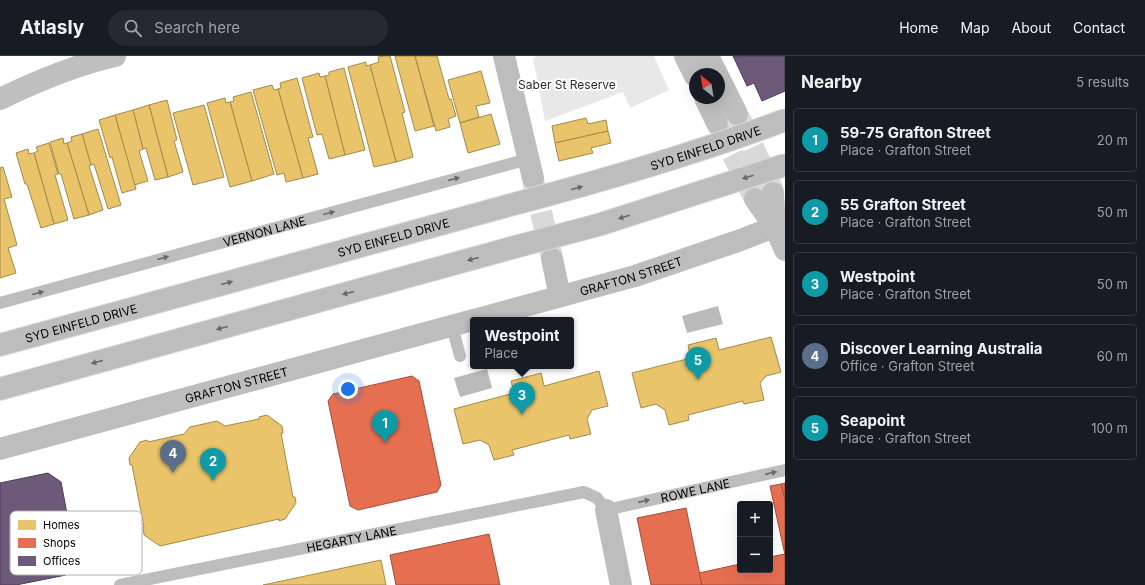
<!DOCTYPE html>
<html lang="en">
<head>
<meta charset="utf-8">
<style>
	:root { --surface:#171b24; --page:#242831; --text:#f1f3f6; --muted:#9ea1a6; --line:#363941; --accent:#7c3aed }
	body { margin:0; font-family:Inter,sans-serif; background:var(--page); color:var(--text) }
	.controls { position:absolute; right:12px; bottom:12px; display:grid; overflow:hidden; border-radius:4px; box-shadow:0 4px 16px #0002 }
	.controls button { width:36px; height:36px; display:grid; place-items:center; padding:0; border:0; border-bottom:1px solid var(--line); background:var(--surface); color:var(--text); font:20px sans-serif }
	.compass { position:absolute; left:689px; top:12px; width:36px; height:36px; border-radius:50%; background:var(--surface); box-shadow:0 4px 16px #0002; rotate:329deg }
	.you { position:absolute; left:348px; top:333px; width:14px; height:14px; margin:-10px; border:3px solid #fff; border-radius:50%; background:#1a73e8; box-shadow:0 0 0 6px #1a73e833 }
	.badge { display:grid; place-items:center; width:26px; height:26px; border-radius:50%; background:var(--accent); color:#fff; font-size:13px; font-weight:700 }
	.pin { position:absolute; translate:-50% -33px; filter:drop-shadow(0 1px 2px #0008) }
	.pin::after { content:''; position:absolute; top:21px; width:14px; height:12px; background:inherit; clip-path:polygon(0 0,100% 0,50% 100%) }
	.popup { position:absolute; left:470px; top:261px; width:104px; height:52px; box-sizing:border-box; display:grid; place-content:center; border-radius:4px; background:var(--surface); filter:drop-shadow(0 1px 3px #0005); font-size:13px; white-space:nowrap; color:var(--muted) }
	.popup b { font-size:15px; color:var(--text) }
	.popup::after { content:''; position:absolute; left:50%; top:100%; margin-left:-8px; border:8px solid transparent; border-top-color:var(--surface) }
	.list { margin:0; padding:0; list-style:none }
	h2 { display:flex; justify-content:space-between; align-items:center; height:52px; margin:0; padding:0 16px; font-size:17px }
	h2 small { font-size:13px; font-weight:400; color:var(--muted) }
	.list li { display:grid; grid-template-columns:26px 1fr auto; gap:12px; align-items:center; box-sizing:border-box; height:64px; margin:0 8px 8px; padding:0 8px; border:1px solid var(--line); border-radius:4px }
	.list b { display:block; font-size:15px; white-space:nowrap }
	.list p { margin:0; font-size:13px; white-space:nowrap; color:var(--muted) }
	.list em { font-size:13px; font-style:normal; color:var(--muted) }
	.icon { flex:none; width:22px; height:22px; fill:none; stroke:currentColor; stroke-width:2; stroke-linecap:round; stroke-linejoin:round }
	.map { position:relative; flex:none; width:785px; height:529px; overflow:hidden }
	header { display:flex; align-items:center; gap:24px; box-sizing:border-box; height:56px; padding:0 20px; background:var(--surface); border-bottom:1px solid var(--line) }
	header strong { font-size:19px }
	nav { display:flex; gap:22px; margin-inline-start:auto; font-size:14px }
	.search { width:280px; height:36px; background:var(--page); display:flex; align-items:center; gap:10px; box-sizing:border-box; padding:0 14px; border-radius:22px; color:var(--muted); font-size:15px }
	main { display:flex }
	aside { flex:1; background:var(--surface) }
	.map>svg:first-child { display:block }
	.green { fill:#e8e8e8 }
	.water { fill:#bababa }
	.homes { fill:#e9c46a; stroke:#a3894a }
	.shops { fill:#e76f51; stroke:#a24e39 }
	.offices { fill:#6d597a; stroke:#4c3e55 }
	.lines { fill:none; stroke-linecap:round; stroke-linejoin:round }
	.street-tunnel { stroke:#d9d9d9; stroke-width:22; stroke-dasharray:22 11; stroke-linecap:butt }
	.secondary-tunnel { stroke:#d9d9d9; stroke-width:22; stroke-dasharray:22 11; stroke-linecap:butt }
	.primary-casing { stroke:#dbdbdb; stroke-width:24 }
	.lane { stroke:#bdbdbd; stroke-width:12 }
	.street { stroke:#bdbdbd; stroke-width:22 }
	.secondary { stroke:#bfbfbf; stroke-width:22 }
	.primary { stroke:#bdbdbd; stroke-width:22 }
	.primary-bridge-casing { stroke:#dbdbdb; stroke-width:24; stroke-linecap:butt }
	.primary-bridge { stroke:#bdbdbd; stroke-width:22 }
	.oneway { fill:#686868 }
	.labels { text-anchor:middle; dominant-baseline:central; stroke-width:4; stroke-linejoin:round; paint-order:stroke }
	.park-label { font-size:12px; fill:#2c2c2c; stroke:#fff }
	.street-label { font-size:12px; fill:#000; stroke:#fff }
	.key { fill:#fff; stroke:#b2b2b2; stroke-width:1 }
	.key-label { font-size:11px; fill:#000 }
</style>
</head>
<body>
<header>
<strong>Atlasly</strong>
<div class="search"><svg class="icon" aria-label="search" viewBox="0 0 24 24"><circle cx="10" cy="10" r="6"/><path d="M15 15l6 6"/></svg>Search here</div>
<nav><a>Home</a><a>Map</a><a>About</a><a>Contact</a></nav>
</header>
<main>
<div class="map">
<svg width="785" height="529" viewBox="0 0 785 529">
	<rect width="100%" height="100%" fill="#fff"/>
	<polygon class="green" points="538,0 654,0 669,34 630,52 623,36 545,65 533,2"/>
	<g class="water">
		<polygon points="718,250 723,268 687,277 682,260"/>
		<polygon points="487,313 492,332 460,341 454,322"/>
	</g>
	<g class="homes">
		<polygon points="383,0 390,0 405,56 402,57 413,101 396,106 370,9 379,6 378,1"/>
		<polygon points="395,0 415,0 434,70 415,75"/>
		<polygon points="415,0 437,0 449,43 451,43 456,60 448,63 450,71 436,75"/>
		<polygon points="366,6 366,10 370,9 396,106 374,111 348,11"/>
		<polygon points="344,12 365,94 345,99 325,20 329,19 329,16"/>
		<polygon points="481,15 490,47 476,50 479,61 460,67 448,24"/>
		<polygon points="319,17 320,21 325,20 345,99 329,103 322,78 317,79 302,22"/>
		<polygon points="297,22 313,81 308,82 318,118 303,122 278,33 281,32 280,27"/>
		<polygon points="272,29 274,34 278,33 303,122 286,126 284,117 277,119 253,34"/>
		<polygon points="251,36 274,118 252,125 230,46 234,45 233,41"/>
		<polygon points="225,42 226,47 230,46 252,125 230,131 207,47"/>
		<polygon points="167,44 177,84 174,85 183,116 168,121 149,49"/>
		<polygon points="149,49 168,121 155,124 146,92 143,93 133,54"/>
		<polygon points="204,49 224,121 193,129 173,57"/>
		<polygon points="133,54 143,93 139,95 148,125 134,129 115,59"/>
		<polygon points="491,58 500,88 468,97 460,67"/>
		<polygon points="115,59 136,133 122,137 112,101 110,102 99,64"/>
		<polygon points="586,62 588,68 606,64 608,75 555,87 552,70"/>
		<polygon points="98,73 121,149 108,153 94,108 91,109 82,78"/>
		<polygon points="608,75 611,87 591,92 593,97 559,105 555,87"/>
		<polygon points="82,78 91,109 89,110 103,154 89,159 67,87 72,85 71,81"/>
		<polygon points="63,82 64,88 67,87 89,159 74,163 61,118 59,118 50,86"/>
		<polygon points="49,87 58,118 55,119 68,164 54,168 34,97 38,95 36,91"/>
		<polygon points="28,93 29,98 34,97 54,168 41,172 27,128 25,128 16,97"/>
		<polygon points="3,111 12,141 4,143 17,189 8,192 16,217 0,222 0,112"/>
		<polygon points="771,281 781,316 766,320 760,327 764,344 744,348 743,345 688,359 689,364 669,369 665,354 656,348 641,352 632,317 691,302 688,289 716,282 719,294"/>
		<polygon points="599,315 608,350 592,354 587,363 591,378 570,383 569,379 512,394 514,399 494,404 489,389 480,384 463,388 454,353 514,337 511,325 541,317 544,330"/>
		<polygon points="267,359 282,370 283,377 281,377 293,441 295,441 296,447 285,463 279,465 279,463 160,490 144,479 143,471 144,471 132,409 130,409 129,402 140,386 147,384 148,386 184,378 190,371 217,365 225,370 259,363 259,361"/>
		<polygon points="381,504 386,529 263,529"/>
	</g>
	<g class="shops">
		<polygon points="412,320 419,325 441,429 437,436 358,454 350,450 328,345 333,338"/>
		<polygon points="785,427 785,444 781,428"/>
		<polygon points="781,428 785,444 785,499 770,430"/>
		<polygon points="686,452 702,529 651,529 637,462"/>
		<polygon points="489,478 500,529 396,529 390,499"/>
		<polygon points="785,498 785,529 702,529 699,517 740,508 740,514 770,514 770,501"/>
	</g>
	<g class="offices">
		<polygon points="733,0 785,0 785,35 762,45 754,27 747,30"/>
		<polygon points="48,417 61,426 76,505 66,519 16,529 0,529 0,427"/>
	</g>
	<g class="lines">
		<polyline class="street-tunnel" points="533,124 552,201"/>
		<g class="secondary-tunnel">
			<polyline points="739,61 772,132 773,137"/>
			<polyline points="718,69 755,143"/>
		</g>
		<g class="primary-casing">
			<g id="primary">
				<path id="s5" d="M0,289l503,-138"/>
				<polyline points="0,333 511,192"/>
			</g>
		</g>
		<g class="lane">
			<path id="s1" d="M0,247l528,-144"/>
			<polyline points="452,270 460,300"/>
			<path id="s2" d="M120,529l464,-93 13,6 9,12 179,-40"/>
		</g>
		<g class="street">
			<polyline points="504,0 533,122"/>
			<polyline points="552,203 560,240"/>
			<path id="s3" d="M474,264l161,-44 103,-35 47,-18"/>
			<path id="s4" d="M0,393l473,-129"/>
			<polyline points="606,454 621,529"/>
		</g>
		<g class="secondary">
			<polyline points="685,0 695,20"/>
			<polyline points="708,0 717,18"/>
			<polyline points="719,22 737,58"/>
			<polyline points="705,42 717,67"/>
			<path d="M0,43c37,-18 75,-34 115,-43"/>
			<polyline points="773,137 775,171"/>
			<polyline points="755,143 775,171 785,194"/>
		</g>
		<use href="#primary" class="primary"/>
		<g class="primary-bridge-casing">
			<g id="primary-bridge">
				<path id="s6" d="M503,151c95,-25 190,-52 282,-87"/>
				<polyline points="511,192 598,169 785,109"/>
			</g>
		</g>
		<use href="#primary-bridge" class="primary-bridge"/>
	</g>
	<defs><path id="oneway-solid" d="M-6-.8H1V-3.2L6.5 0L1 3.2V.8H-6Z"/></defs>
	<g class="oneway">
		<use href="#oneway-solid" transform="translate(748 121) rotate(162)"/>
		<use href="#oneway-solid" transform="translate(454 123) rotate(-15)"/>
		<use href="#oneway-solid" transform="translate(577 132) rotate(-15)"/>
		<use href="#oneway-solid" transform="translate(329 157) rotate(-15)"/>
		<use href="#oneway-solid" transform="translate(624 161) rotate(163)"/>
		<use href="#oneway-solid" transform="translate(163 202) rotate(-15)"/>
		<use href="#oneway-solid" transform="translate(473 203) rotate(165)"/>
		<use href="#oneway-solid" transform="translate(227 227) rotate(-15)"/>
		<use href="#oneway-solid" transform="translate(38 237) rotate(-15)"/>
		<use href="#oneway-solid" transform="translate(348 237) rotate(165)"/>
		<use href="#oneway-solid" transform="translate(222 272) rotate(165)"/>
		<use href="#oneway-solid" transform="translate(97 306) rotate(165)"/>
		<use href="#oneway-solid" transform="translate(771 417) rotate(-13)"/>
		<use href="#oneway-solid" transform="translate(644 445) rotate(-13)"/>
	</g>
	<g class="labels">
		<g class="park-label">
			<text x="567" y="28">Saber St Reserve</text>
		</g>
		<g class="street-label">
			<text stroke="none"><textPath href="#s6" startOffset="211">SYD EINFELD DRIVE</textPath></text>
			<text stroke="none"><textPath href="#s1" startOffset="274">VERNON LANE</textPath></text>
			<text stroke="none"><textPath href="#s5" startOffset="408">SYD EINFELD DRIVE</textPath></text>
			<text stroke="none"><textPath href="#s3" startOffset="163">GRAFTON STREET</textPath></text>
			<text stroke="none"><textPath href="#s5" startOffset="84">SYD EINFELD DRIVE</textPath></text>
			<text stroke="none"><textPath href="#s4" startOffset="245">GRAFTON STREET</textPath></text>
			<text stroke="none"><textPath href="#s2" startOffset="594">ROWE LANE</textPath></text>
			<text stroke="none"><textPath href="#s2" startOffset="236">HEGARTY LANE</textPath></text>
		</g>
	</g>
	<rect x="10" y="455" width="132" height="64" rx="6" class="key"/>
	<rect x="18" y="464" width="18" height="10" fill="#e9c46a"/>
	<rect x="18" y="482" width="18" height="10" fill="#e76f51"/>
	<rect x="18" y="500" width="18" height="10" fill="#6d597a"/>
	<g class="key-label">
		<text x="43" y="473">Homes</text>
		<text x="43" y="491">Shops</text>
		<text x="43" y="509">Offices</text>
	</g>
</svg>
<div class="controls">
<button>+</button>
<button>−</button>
</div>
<svg class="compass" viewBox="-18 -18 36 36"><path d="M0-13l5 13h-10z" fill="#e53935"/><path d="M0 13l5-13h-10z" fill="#9ea1a6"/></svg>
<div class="you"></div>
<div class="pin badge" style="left:385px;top:387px;background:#0f9aa8">1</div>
<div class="pin badge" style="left:213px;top:425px;background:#0f9aa8">2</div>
<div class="pin badge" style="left:522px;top:359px;background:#0f9aa8">3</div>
<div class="popup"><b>Westpoint</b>Place</div>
<div class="pin badge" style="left:173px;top:417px;background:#5c6f8a">4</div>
<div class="pin badge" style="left:698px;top:324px;background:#0f9aa8">5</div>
</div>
<aside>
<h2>Nearby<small>5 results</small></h2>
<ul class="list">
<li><span class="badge" style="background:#0f9aa8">1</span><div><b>59-75 Grafton Street</b><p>Place · Grafton Street</p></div><em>20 m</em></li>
<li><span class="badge" style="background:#0f9aa8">2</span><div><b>55 Grafton Street</b><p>Place · Grafton Street</p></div><em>50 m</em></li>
<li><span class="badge" style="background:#0f9aa8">3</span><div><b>Westpoint</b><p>Place · Grafton Street</p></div><em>50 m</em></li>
<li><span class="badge" style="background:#5c6f8a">4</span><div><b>Discover Learning Australia</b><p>Office · Grafton Street</p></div><em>60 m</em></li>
<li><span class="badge" style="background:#0f9aa8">5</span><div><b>Seapoint</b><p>Place · Grafton Street</p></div><em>100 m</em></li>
</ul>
</aside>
</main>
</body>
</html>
